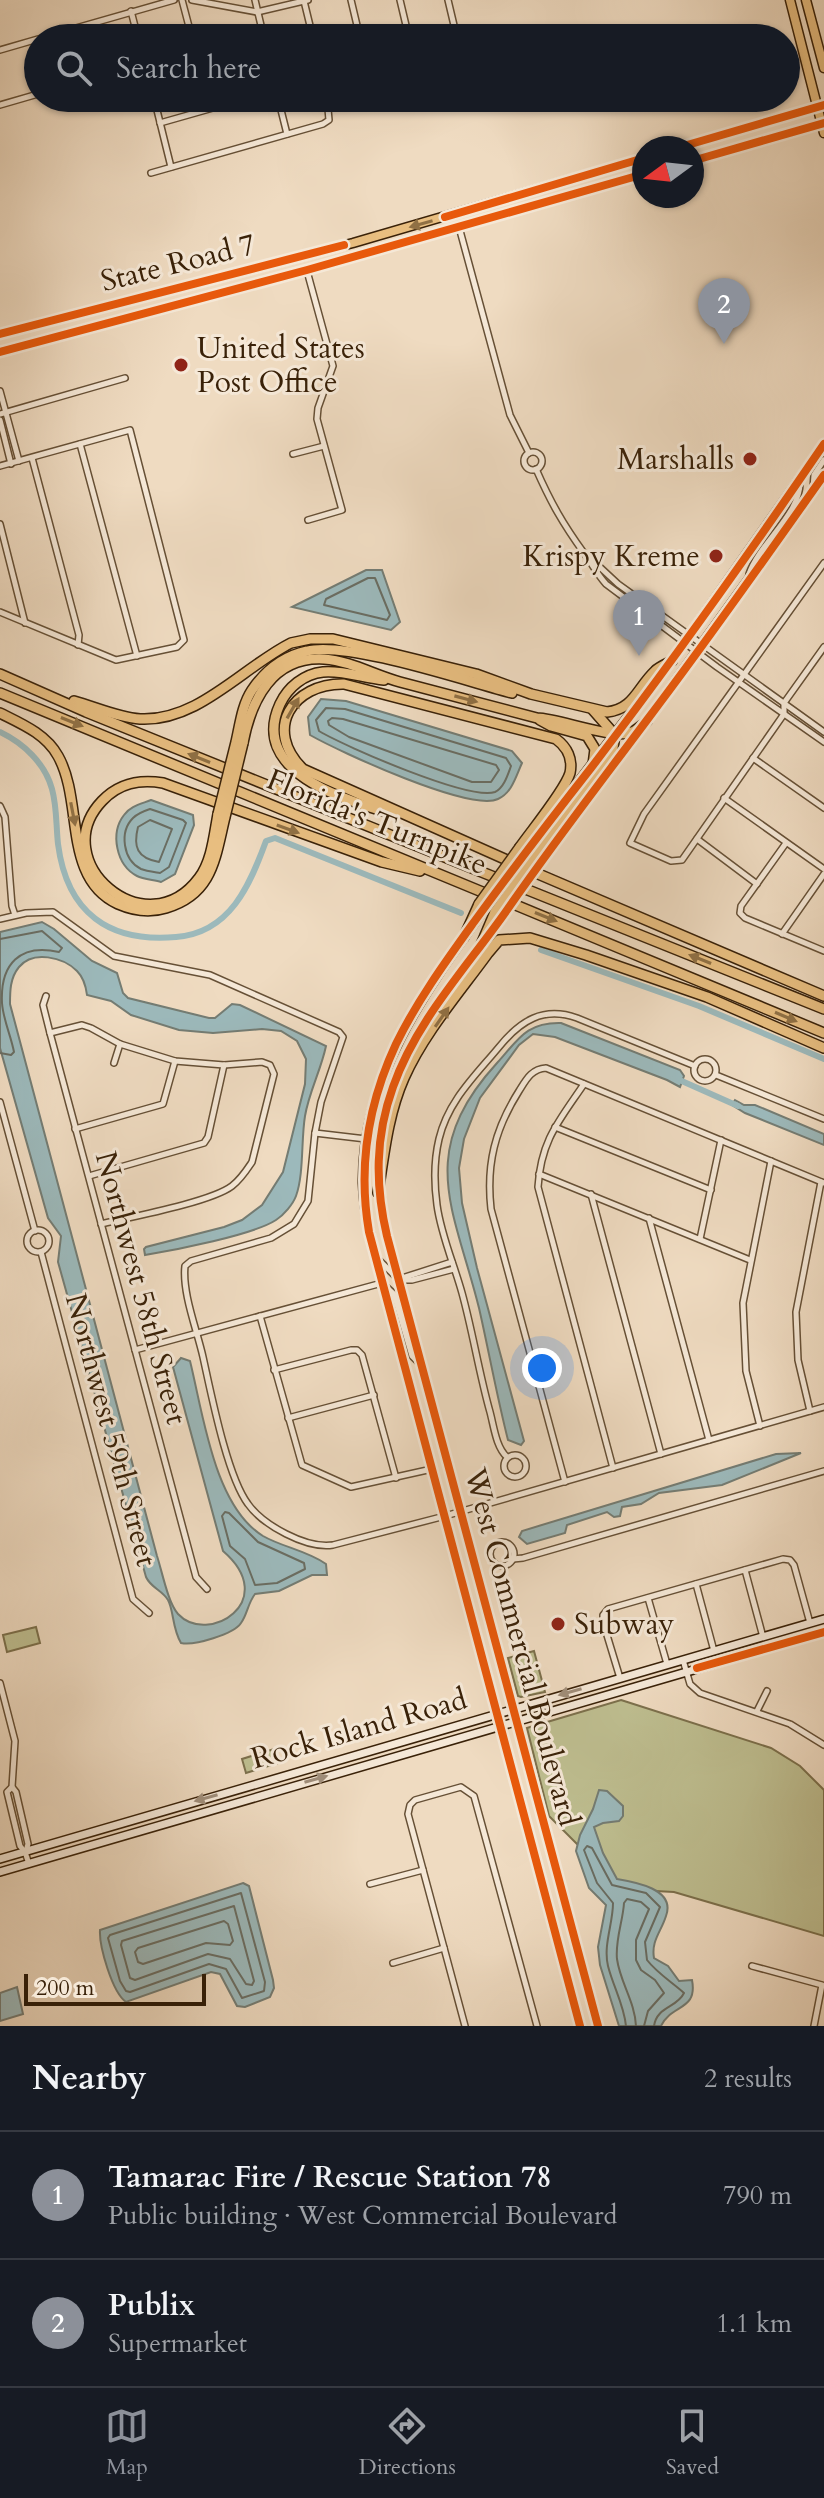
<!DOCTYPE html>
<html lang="en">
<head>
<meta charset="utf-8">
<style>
	:root { --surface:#171b24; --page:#20242c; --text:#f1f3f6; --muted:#9ea1a6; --line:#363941; --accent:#8c9099 }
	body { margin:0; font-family:Cardo,serif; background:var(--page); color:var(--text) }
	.compass { position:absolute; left:632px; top:136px; width:72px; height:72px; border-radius:50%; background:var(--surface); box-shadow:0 2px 6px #0004; rotate:255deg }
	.scale { position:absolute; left:24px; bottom:20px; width:182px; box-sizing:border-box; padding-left:8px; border:4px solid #392108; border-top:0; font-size:22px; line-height:28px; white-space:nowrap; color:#392108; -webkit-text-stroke:6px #f5e8d7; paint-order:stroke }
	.you { position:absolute; left:542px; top:1368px; width:28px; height:28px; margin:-20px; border:6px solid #fff; border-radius:50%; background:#1a73e8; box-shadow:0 0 0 12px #1a73e833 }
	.badge { display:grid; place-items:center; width:52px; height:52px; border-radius:50%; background:var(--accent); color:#fff; font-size:26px; font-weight:700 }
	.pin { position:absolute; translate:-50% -66px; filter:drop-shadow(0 2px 4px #0008) }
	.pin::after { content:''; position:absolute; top:42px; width:28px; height:24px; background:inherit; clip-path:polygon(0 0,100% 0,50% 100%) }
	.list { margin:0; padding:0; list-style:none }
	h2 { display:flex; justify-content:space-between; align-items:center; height:104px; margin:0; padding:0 32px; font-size:34px }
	h2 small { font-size:26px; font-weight:400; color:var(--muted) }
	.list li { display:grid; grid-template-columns:52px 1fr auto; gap:24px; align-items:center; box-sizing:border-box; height:128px; padding:0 32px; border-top:2px solid var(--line) }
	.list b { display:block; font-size:30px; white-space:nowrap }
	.list p { margin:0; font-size:26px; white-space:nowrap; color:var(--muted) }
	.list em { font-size:26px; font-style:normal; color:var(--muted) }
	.icon { flex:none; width:44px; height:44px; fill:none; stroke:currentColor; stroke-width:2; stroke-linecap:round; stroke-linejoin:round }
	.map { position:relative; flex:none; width:824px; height:2026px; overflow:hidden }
	.search { position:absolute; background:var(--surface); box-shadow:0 2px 6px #0004; left:24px; right:24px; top:24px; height:88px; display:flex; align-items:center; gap:20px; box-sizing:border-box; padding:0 28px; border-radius:44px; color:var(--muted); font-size:30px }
	.sheet { height:360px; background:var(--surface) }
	nav { display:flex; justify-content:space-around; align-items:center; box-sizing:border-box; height:112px; border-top:2px solid var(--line); background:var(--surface); font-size:22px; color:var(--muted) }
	nav a { display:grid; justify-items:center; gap:4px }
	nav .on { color:var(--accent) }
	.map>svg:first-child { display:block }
	.green { fill:#bebe90; stroke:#7c704c; stroke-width:2 }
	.water { fill:#9cb9bb; stroke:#747c73; stroke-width:2 }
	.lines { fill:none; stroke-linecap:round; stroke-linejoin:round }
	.shore { stroke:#6a6d62; stroke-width:2 }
	.canal { stroke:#9cb9bb; stroke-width:6 }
	.minor-casing { stroke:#665036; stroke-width:8 }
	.secondary-casing { stroke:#392108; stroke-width:10 }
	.primary-casing { stroke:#392108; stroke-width:11 }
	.trunk-casing { stroke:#392108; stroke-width:11 }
	.motorway-casing { stroke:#392108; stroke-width:12 }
	.minor { stroke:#f5e8d7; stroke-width:5 }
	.secondary { stroke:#f5e8d7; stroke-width:7 }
	.primary { stroke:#e8be80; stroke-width:8 }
	.trunk { stroke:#e8be80; stroke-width:8 }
	.motorway { stroke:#e8be80; stroke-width:9 }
	.trunk-bridge-casing { stroke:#392108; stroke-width:11; stroke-linecap:butt }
	.motorway-bridge-casing { stroke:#392108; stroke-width:12; stroke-linecap:butt }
	.trunk-bridge { stroke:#e8be80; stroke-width:8 }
	.motorway-bridge { stroke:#e8be80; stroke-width:9 }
	.cycleway-casing { stroke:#f5e8d7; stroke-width:13 }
	.cycleway { stroke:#e8590c; stroke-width:8 }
	.oneway { fill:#907044 }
	.oneway2 { fill:#a08e7a }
	.poi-dot { fill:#8f2418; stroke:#f5e8d7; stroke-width:3 }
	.labels { text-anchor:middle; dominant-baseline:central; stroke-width:6; stroke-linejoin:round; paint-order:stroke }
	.street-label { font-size:30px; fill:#392108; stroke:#f5e8d7 }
	.poi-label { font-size:30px; fill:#392108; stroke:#f5e8d7; text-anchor:start }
</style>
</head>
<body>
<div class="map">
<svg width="824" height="2026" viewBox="0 0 824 2026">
	<rect width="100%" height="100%" fill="#efdbc1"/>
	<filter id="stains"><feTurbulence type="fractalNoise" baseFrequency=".0025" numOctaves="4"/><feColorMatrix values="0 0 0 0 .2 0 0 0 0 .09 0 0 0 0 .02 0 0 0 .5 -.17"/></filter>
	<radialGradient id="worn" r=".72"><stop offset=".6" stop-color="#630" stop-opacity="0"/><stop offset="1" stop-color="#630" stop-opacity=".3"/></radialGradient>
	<g class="green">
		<polygon points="36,1627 40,1643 7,1652 3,1635"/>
		<polygon points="534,1651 545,1692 521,1697 518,1696 508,1658"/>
		<polygon points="621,1700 771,1748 800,1766 824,1790 824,1936 674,1892 618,1889 591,1858 549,1816 527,1728"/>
		<polygon points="274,1749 278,1763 246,1773 242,1759"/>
	</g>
	<g class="water">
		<polygon points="366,570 382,570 400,622 391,630 292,607"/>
		<path d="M321,699l25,2 166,50 10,12c-6,13 -10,30 -24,36 -28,13 -158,-47 -188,-64l-2,-18z"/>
		<path d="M151,800l42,15 1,10 -19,49 -14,8c-7,-2 -18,-3 -24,-6 -21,-11 -27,-43 -13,-61 6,-9 17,-11 27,-15z"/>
		<path d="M42,922l12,7 38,32 25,12 6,20 5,5 81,20h6l17,-14 8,1 86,41c-5,24 -17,46 -21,70 -4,24 -1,58 -9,80 -3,8 -12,19 -20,24 -23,15 -101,30 -131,35l-1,-6 2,-2 78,-20 18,-7 20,-15 21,-33 22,-88 1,-25 -9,-18 -16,-10 -19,-2 -49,4 -34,-3 -48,-15 -20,-14 -24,-6c-1,-8 -4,-18 -10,-24 -14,-14 -44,-21 -58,-4 -9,11 -9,24 -9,37l147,552c5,15 11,47 21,58 30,32 103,-13 45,-63l-50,-184 8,-9 9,3c13,52 24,145 73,175 19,11 45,15 63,28l1,11h-15l-33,16 -24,3c-7,9 -8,21 -14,29 -7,11 -47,23 -60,20 -9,-15 -7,-32 -13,-43 -6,-10 -17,-12 -22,-23l-88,-315 3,-26 -13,-18 -48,-170v-116z"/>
		<path d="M561,1023l119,47 4,6 -4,11 -13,-7 -112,-43 -22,-3 -14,11 -39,53 -16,41 -5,29 3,35 15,65 47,173 -3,4 -13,-5c-11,-43 -19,-88 -29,-132 -25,-100 -64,-155 18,-245 21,-23 29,-41 64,-40z"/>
		<polygon points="735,1100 744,1105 755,1105 824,1134 824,1145 745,1113 732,1105"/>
		<polygon points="801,1453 722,1485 659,1493 641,1504 622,1507 620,1516 614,1517 607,1512 567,1525 565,1533 527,1544 519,1537 522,1531 776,1454"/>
		<path d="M599,1790l8,1 16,15v10l-4,5 -16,2 -9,4 9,26 14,26c18,3 59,10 49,37 -5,16 -15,25 -12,42l14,8 11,15 13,-1c6,31 -21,24 -31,46h-42l-19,-61 -2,-18 8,-42 -17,-17 -13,-37 4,-16 13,-26z"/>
		<path d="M243,1883l6,3 24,94 1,8 -4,9 -25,10 -8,-1 -17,-32 -9,-2 -85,30c-14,-10 -27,-56 -26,-72z"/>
		<polygon points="17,1987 23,2014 0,2021 0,1993"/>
	</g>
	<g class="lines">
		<g class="shore">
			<polygon points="375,578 390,615 387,620 324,605 326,599 368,578"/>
			<path d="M326,708l19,1 161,49 5,8c-3,8 -7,22 -16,26 -25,9 -149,-45 -176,-61l-3,-11z"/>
			<polygon points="332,718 343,719 496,765 499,770 491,782 472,782 349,737 329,725 328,721"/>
			<path d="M150,809l33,11 3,3 -17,44 -9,6c-6,-1 -14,-2 -19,-4 -18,-9 -22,-37 -8,-51 5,-5 11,-7 17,-9z"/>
			<path d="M150,820l22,9 -13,33c-22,-4 -26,-15 -21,-35z"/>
			<path d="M0,939l42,-8 20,17 -3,4c-39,-9 -59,12 -57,51 1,16 9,33 12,49l-3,3 -11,-2"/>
			<polygon points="225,1512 229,1513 258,1542 304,1563 305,1569 277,1583 255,1585 245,1559 230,1546 222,1516"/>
			<polygon points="241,1893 265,1982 264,1991 242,1998 226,1969 209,1964 130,1992 126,1991 120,1981 108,1938 110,1935"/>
			<polygon points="234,1906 254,1981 252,1985 246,1984 230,1959 208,1954 135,1980 130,1978 121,1945 122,1941"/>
			<polygon points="224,1921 228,1924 233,1941 230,1945 206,1943 143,1964 138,1962 135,1952 138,1948"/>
			<path d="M626,2026c-2,-21 -13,-40 -18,-60 -5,-21 5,-42 5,-63l-16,-20 -13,-33 3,-4 5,2 20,37 34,8 14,14 -15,35 2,18c10,13 26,23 37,33 -7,15 -27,13 -30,33"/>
			<path d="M636,2026c-1,-24 -16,-44 -19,-67 -2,-19 6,-38 7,-56l3,-4 14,3 8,7 -13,31v20l5,10 14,10 9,13 -16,18 -4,15"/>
		</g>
		<g class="canal">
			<path d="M0,732c23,11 45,31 52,57 5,18 4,37 6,55 9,69 51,99 118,93 54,-4 74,-52 90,-96l9,-3 186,75"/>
			<polyline points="541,950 699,1006 824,1059"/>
			<polyline points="675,1078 738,1106"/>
		</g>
		<g class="minor-casing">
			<g id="minor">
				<polyline points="182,0 192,38"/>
				<polyline points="192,0 257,12 308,0"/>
				<polyline points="255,0 264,38"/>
				<polyline points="351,0 360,38"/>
				<polyline points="400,0 409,38"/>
				<polyline points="448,0 457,38"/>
				<polyline points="304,1 313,38"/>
				<polyline points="131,11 138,38"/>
				<polyline points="41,38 174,0"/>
				<polyline points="0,50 38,39"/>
				<polyline points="154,98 171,167"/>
				<polyline points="278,98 287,134"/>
				<polyline points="375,98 383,106 409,98"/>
				<polyline points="0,105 38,94"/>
				<polyline points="160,123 248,98"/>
				<polyline points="151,173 323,124 329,120 327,98"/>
				<polyline points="459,227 510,415 529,453"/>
				<polyline points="307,271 333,366 318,408 317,419 342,510 308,520"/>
				<polyline points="0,391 19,461"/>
				<polyline points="0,414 125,378"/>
				<polyline points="0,420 11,464"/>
				<polyline points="80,444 137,656"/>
				<circle cx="533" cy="461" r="9"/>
				<polyline points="293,454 324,446"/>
				<polyline points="32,458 79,635 78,645"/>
				<polyline points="0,466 130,430 184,640 177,647 116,660 0,612"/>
				<path d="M536,469c15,34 27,55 48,84 8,11 13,21 22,31l111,83 107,75"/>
				<polyline points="813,488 814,475 824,460"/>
				<polyline points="0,524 25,623"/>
				<polyline points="589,557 618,584 824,732"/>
				<polyline points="824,563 644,814 630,843 671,861 682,860 784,714 784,703 824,647"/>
				<path d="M749,574c11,-32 53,-61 51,-94"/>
				<polyline points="753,758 824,808"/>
				<polyline points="724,798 824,869"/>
				<polyline points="0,806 5,817 12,906 15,915"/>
				<polyline points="697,839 757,884"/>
				<polyline points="786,843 741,906 740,913 745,918 824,951"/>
				<path d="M0,919l26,-6 27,-1 61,44 96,19 129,57 4,5 -22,65 -6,31 -7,68 -14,23 -23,14 -80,23 -6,5c-3,27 12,64 18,91 8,36 24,119 45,147 15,21 58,45 85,41l112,-29 379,-109"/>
				<polyline points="782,934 824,874"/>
				<polyline points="46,996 43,1005 50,1033 196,1577 207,1589"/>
				<path d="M50,1033l32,-8 9,3 29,16 55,17 49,4 38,-3 8,3 4,9 -22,88c-6,9 -11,17 -20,24 -21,16 -101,31 -131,38"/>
				<circle cx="705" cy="1070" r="11"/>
				<polyline points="114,1063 120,1044"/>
				<polyline points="716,1075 824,1119"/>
				<path d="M584,1084c-25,37 -43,56 -46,103l75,281"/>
				<polyline points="0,1102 35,1231"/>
				<polyline points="555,1127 711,1190"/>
				<polyline points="75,1129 163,1104 175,1061"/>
				<polyline points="315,1133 366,1139"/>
				<polyline points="539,1174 750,1260"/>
				<polyline points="89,1176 204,1143 208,1137 224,1065"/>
				<polyline points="591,1194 661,1454"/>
				<polyline points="649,1218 709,1440"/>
				<circle cx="38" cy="1241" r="11"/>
				<polyline points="700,1239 721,1140"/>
				<polyline points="41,1252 133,1599 149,1613"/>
				<polyline points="380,1261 398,1279"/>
				<polyline points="399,1279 452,1262"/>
				<polyline points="399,1280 412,1280 454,1269"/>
				<polyline points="260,1316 302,1465 351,1487 432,1469"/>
				<polyline points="135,1350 382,1283 394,1294 412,1356 419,1363"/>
				<polyline points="274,1370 351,1350 357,1350 362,1355 396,1478"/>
				<polyline points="810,1411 798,1360 796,1312 821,1182"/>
				<polyline points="288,1418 374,1395"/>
				<polyline points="760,1426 746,1371 743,1303 771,1161"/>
				<circle cx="515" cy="1466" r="11"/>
				<path d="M507,1457c-11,-10 -13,-30 -17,-45 -11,-39 -17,-79 -28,-119 -8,-29 -21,-58 -25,-88 -3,-22 -3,-45 2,-66 9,-38 36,-63 60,-92 21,-26 44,-41 78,-29l118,48"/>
				<path d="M565,1482l-74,-273c-5,-45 4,-80 28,-118 7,-11 12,-22 27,-23l278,115"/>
				<circle cx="502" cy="1554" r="12"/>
				<polyline points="513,1559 523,1558 824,1471"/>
				<polyline points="745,1570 763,1637"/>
				<polyline points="696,1584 714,1651"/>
				<polyline points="648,1598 667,1664"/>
				<polyline points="683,1660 690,1684 700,1693 790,1724 824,1745"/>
				<polyline points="620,1678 603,1622 603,1615 608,1609 783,1559 790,1560 794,1565 810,1623"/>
				<polyline points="0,1683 15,1741 12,1787 7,1792 20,1846 25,1852 29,1864"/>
				<polyline points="757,1711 767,1691"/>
				<polyline points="12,1787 16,1792 28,1844 26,1851"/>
				<polyline points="370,1884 423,1870"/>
				<polyline points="393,1963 444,1948"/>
				<polyline points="752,1966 822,1985 814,2026"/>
				<polyline points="465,2026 408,1814 410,1805 415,1800 461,1787 474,1796 537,2026"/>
			</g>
		</g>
		<g class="secondary-casing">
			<g id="secondary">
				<polyline points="0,1859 824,1619"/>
				<polyline points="0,1872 824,1632"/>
			</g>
		</g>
		<g class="primary-casing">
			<g id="primary">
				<polyline points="677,148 824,105"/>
				<polyline points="692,161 824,123"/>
				<polyline points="0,334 353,243 644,158"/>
				<polyline points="0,352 307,270 644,174"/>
			</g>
		</g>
		<g class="trunk-casing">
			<g id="trunk">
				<polyline points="790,0 824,133"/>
				<polyline points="806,0 824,68"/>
				<polyline points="527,850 684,643 824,444"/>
				<polyline points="544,857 661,701 824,475"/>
				<path d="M485,908c-60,83 -123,168 -122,275 1,31 9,61 17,90l200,753"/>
				<path d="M503,916c-76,104 -148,182 -116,320l211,790"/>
			</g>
		</g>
		<g class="motorway-casing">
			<g id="motorway">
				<polyline points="0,674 86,712 504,881"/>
				<path d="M384,680c-20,-2 -42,-10 -61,-8 -19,2 -35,15 -43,32 -31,67 63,96 110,109"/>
				<polyline points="0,693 492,896"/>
				<path d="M74,701c22,6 43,16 66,18 58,3 103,-52 151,-76l19,-4h23l143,35 55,20 76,18c27,-3 30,-24 48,-41 4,-4 11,-7 17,-10"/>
				<path d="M0,713c22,11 46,21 58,43 26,46 4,122 60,148 16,7 32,9 48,4 47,-14 49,-50 59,-91"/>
				<polyline points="540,720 551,726 587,736 595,749 593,765"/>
				<path d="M236,742c4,-17 6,-37 16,-52 13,-19 32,-34 55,-39 41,-10 159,30 205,42"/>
				<path d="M243,743c8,-42 29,-87 81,-84 27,2 50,16 76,23 45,12 91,24 137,36 24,1 76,22 95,14 5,-2 10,-7 15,-11"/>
				<path d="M218,814c-4,21 -6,47 -19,64 -53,71 -154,-17 -97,-77 17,-18 37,-22 61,-18l219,79 38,9"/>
				<polyline points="537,854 613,748 615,735 593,710"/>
				<path d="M516,864l-213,-95c-40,-39 -11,-86 41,-85l212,55c11,8 17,20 14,34 -5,17 -38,57 -50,74"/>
				<polyline points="529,870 824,996"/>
				<polyline points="518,886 824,1009"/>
				<polyline points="506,901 824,1033"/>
				<polyline points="464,937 479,904"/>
				<polyline points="480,947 495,912"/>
				<path d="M378,1193c6,-39 10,-79 26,-115 20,-45 55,-85 84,-125l11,-13 31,-2 56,17 121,42 117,51"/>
			</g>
		</g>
		<use href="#minor" class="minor"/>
		<use href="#secondary" class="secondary"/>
		<use href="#primary" class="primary"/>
		<use href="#trunk" class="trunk"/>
		<use href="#motorway" class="motorway"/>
		<g class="trunk-bridge-casing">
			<g id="trunk-bridge">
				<polyline points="485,908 527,850"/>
				<polyline points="503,916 544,857"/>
			</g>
		</g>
		<g class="motorway-bridge-casing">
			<g id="motorway-bridge">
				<polyline points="218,814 236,742"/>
				<polyline points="225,817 243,743"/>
				<polyline points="479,904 520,847"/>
				<polyline points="495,912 537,854"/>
			</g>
		</g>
		<use href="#trunk-bridge" class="trunk-bridge"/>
		<use href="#motorway-bridge" class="motorway-bridge"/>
		<g class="cycleway-casing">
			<g id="cycleway">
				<polyline points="677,148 824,105"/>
				<polyline points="692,161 824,123"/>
				<polyline points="445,217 644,158"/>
				<polyline points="0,334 344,245"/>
				<polyline points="0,352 307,270 644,174"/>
				<polyline points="697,1668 824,1632"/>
				<path d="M580,2026l-211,-794c-11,-64 -1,-128 27,-188 21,-43 50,-83 78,-122 38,-52 77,-103 117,-154 81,-106 158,-214 233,-324"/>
				<path d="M598,2026l-211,-790c-12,-51 -12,-99 6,-149 23,-66 74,-120 114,-177 45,-65 93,-127 140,-190 61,-80 119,-163 177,-245"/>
			</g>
		</g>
		<use href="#cycleway" class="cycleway"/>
	</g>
	<defs><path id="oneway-solid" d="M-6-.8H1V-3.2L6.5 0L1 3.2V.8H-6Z" transform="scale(2)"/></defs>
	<g class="oneway">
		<use href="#oneway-solid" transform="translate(421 224) rotate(164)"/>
		<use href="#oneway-solid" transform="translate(466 699) rotate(15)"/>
		<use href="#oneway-solid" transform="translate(293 708) rotate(-60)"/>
		<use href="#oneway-solid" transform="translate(72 722) rotate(22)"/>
		<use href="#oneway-solid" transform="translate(199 758) rotate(-158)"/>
		<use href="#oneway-solid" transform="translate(73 814) rotate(79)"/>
		<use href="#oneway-solid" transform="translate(288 829) rotate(20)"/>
		<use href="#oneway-solid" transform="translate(546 917) rotate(22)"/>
		<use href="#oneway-solid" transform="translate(700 959) rotate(-158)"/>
		<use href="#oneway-solid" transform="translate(442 1017) rotate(-55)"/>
		<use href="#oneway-solid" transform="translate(786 1017) rotate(23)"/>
	</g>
	<g class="oneway2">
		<use href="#oneway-solid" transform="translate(570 1692) rotate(164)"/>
		<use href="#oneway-solid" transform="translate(316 1779) rotate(-16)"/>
		<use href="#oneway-solid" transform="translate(206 1798) rotate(164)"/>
	</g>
	<g class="poi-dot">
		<circle cx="181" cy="365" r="8"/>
		<circle cx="750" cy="459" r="8"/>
		<circle cx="716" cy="556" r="8"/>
		<circle cx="558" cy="1624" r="8"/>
	</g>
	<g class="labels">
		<g class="street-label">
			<text transform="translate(178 263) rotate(-14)">State Road 7</text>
			<text transform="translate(377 822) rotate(22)">Florida's Turnpike</text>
			<text transform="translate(141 1288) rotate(75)">Northwest 58th Street</text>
			<text transform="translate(111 1430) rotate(75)">Northwest 59th Street</text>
			<text transform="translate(522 1647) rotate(75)">West Commercial Boulevard</text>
			<text transform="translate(359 1729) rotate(-16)">Rock Island Road</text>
		</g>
		<g class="poi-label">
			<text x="197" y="348">United States<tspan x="197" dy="34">Post Office</tspan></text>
			<text x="734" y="459" text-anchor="end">Marshalls</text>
			<text x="700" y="556" text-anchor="end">Krispy Kreme</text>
			<text x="574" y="1624">Subway</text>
		</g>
	</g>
	<rect width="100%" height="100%" filter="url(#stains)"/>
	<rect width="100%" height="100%" fill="url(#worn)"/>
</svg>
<svg class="compass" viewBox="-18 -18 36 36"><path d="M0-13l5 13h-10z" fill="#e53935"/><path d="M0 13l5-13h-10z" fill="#9ea1a6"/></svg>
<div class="scale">200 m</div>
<div class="you"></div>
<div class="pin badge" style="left:639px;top:656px">1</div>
<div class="pin badge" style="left:724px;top:344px">2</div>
<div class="search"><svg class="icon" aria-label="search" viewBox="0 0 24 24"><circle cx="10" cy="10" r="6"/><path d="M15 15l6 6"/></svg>Search here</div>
</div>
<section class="sheet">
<h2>Nearby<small>2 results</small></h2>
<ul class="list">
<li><span class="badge">1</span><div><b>Tamarac Fire / Rescue Station 78</b><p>Public building · West Commercial Boulevard</p></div><em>790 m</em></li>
<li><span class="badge">2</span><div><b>Publix</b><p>Supermarket</p></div><em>1.1 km</em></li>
</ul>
</section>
<nav>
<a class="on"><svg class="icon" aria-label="map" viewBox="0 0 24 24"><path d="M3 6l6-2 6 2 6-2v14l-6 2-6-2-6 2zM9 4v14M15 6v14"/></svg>Map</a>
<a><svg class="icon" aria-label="directions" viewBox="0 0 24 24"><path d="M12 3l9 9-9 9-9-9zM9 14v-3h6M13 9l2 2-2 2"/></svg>Directions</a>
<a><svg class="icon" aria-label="saved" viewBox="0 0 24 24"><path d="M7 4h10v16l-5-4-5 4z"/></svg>Saved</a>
</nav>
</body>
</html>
